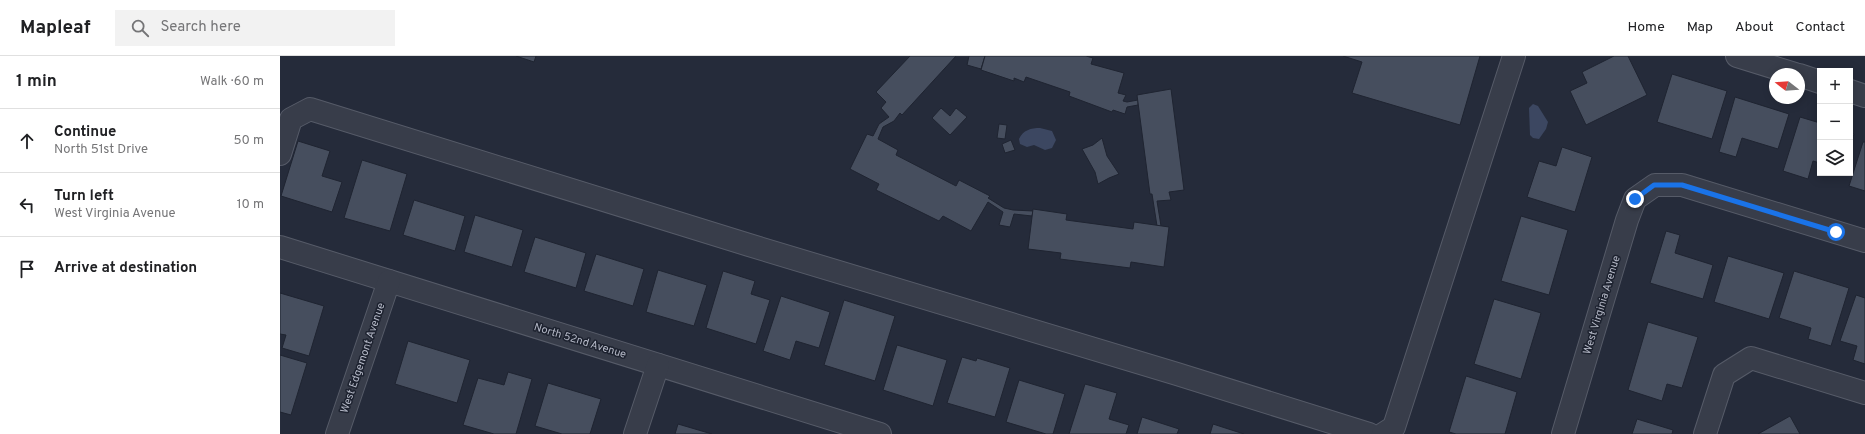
<!DOCTYPE html>
<html lang="en">
<head>
<meta charset="utf-8">
<style>
	:root { --surface:#fff; --page:#f2f2f2; --text:#202124; --muted:#757577; --line:#e0e0e0 }
	body { margin:0; font-family:Overpass,sans-serif; background:var(--page); color:var(--text) }
	.controls { position:absolute; right:12px; top:12px; display:grid; overflow:hidden; border-radius:0px; box-shadow:0 2px 10px #0003 }
	.controls button { width:36px; height:36px; display:grid; place-items:center; padding:0; border:0; border-bottom:1px solid var(--line); background:var(--surface); color:var(--text); font:20px sans-serif }
	.compass { position:absolute; left:1489px; top:12px; width:36px; height:36px; border-radius:50%; background:var(--surface); box-shadow:0 2px 10px #0003; rotate:287deg }
	.stop { position:absolute; width:12px; height:12px; margin:-9px; border:3px solid #1a73e8; border-radius:50%; background:#fff }
	.stop.end { background:#1a73e8; border-color:#fff; box-shadow:0 1px 4px #0008 }
	.list { margin:0; padding:0; list-style:none }
	h2 { display:flex; justify-content:space-between; align-items:center; height:52px; margin:0; padding:0 16px; font-size:17px }
	h2 small { font-size:13px; font-weight:400; color:var(--muted) }
	.list li { display:grid; grid-template-columns:26px 1fr auto; gap:12px; align-items:center; box-sizing:border-box; height:64px; padding:0 16px; border-top:1px solid var(--line) }
	.list b { display:block; font-size:15px; white-space:nowrap }
	.list p { margin:0; font-size:13px; white-space:nowrap; color:var(--muted) }
	.list em { font-size:13px; font-style:normal; color:var(--muted) }
	.icon { flex:none; width:22px; height:22px; fill:none; stroke:currentColor; stroke-width:2; stroke-linecap:round; stroke-linejoin:round }
	.map { position:relative; flex:none; width:1585px; height:378px; overflow:hidden }
	header { display:flex; align-items:center; gap:24px; box-sizing:border-box; height:56px; padding:0 20px; background:var(--surface); border-bottom:1px solid var(--line) }
	header strong { font-size:19px }
	nav { display:flex; gap:22px; margin-inline-start:auto; font-size:14px }
	.search { width:280px; height:36px; background:var(--page); display:flex; align-items:center; gap:10px; box-sizing:border-box; padding:0 14px; border-radius:0px; color:var(--muted); font-size:15px }
	main { display:flex }
	aside { flex:1; background:var(--surface) }
	.map>svg:first-child { display:block }
	.water { fill:#3c4761 }
	.building { fill:#464e5e; stroke:#1f2431 }
	.lines { fill:none; stroke-linecap:round; stroke-linejoin:round }
	.minor-casing { stroke:#565b68; stroke-width:24 }
	.minor { stroke:#383d4a; stroke-width:22 }
	.route { stroke:#1a73e8; stroke-width:5 }
	.labels { text-anchor:middle; dominant-baseline:central; stroke-width:3; stroke-linejoin:round; paint-order:stroke }
	.street-label { font-size:11px; fill:#b4b8c6; stroke:#1d222f }
</style>
</head>
<body>
<header>
<strong>Mapleaf</strong>
<div class="search"><svg class="icon" aria-label="search" viewBox="0 0 24 24"><circle cx="10" cy="10" r="6"/><path d="M15 15l6 6"/></svg>Search here</div>
<nav><a>Home</a><a>Map</a><a>About</a><a>Contact</a></nav>
</header>
<main>
<aside>
<h2>1 min<small>Walk · 60 m</small></h2>
<ul class="list">
<li><svg class="icon" aria-label="ahead" viewBox="0 0 24 24"><path d="M12 20V5M6 11l6-6 6 6"/></svg><div><b>Continue</b><p>North 51st Drive</p></div><em>50 m</em></li>
<li><svg class="icon" aria-label="left" viewBox="0 0 24 24"><path d="M17 20v-9H6M10 6l-5 5 5 5"/></svg><div><b>Turn left</b><p>West Virginia Avenue</p></div><em>10 m</em></li>
<li><svg class="icon" aria-label="arrive" viewBox="0 0 24 24"><path d="M6 21V4h12l-3 4 3 4H6"/></svg><div><b>Arrive at destination</b></div></li>
</ul>
</aside>
<div class="map">
<svg width="1585" height="378" viewBox="0 0 1585 378">
	<rect width="100%" height="100%" fill="#252b3a"/>
	<g class="water">
		<polygon points="1253,48 1258,50 1268,66 1266,73 1259,83 1253,82 1250,79 1249,52"/>
		<path d="M760,72l12,3 4,9 -4,8 -7,2 -11,-5 -7,2 -7,-3 -1,-5c4,-9 12,-11 21,-11z"/>
	</g>
	<g class="building">
		<polygon points="236,0 256,0 254,6"/>
		<polygon points="630,0 676,0 622,59 620,57 614,65 603,71 598,83 618,94 616,99 676,130 679,124 710,140 708,142 724,152 733,154 753,155 752,160 734,158 730,171 719,169 723,156 708,146 691,175 663,160 659,165 596,134 599,128 570,113 587,78 593,80 599,68 609,61 601,52 606,46 596,36"/>
		<polygon points="689,0 705,0 701,13 687,9"/>
		<polygon points="705,0 806,0 813,2 811,8 844,17 838,37 846,39 843,45 847,46 858,44 858,49 847,51 845,58 833,54 832,56 789,40 790,36 746,21 744,26 734,22 734,25 701,14"/>
		<polygon points="1063,0 1200,0 1180,69 1072,37 1082,6"/>
		<polygon points="1334,0 1348,0 1367,39 1306,69 1290,35 1307,27 1302,16"/>
		<polygon points="1392,18 1447,35 1432,83 1377,66"/>
		<polygon points="891,33 904,134 889,136 891,144 877,145 881,170 877,170 872,138 870,138 857,39"/>
		<polygon points="1455,41 1509,58 1498,93 1462,82 1456,101 1439,96"/>
		<polygon points="661,52 670,60 676,52 687,61 670,79 652,62"/>
		<polygon points="1520,61 1540,67 1540,107 1533,105 1528,123 1503,115"/>
		<polygon points="719,68 727,69 725,83 717,82"/>
		<polygon points="1570,76 1574,78 1570,92"/>
		<polygon points="822,82 827,100 839,118 829,122 818,128 815,116 802,93 813,89"/>
		<polygon points="731,84 735,94 725,97 722,88"/>
		<polygon points="18,85 50,95 42,120 62,126 52,156 1,140"/>
		<polygon points="1583,86 1585,86 1585,135 1569,130"/>
		<polygon points="1282,91 1312,101 1295,156 1247,141 1259,105 1276,110"/>
		<polygon points="82,104 127,118 110,175 64,162"/>
		<polygon points="134,144 185,160 175,195 123,179"/>
		<polygon points="753,153 787,158 786,164 853,173 854,166 889,171 884,211 851,206 850,212 780,203 781,197 748,193"/>
		<polygon points="195,159 243,174 232,211 184,196"/>
		<polygon points="1241,160 1288,174 1269,239 1221,225"/>
		<polygon points="1386,175 1400,179 1395,197 1433,209 1423,243 1370,227"/>
		<polygon points="255,181 306,197 296,232 244,216"/>
		<polygon points="316,198 364,213 353,250 304,235"/>
		<polygon points="1448,200 1504,217 1489,263 1434,246"/>
		<polygon points="378,214 427,229 414,270 366,256"/>
		<polygon points="443,215 475,225 471,238 490,244 476,288 426,272"/>
		<polygon points="1514,215 1569,232 1551,290 1528,283 1531,272 1499,262"/>
		<polygon points="0,237 44,250 29,300 2,292 6,279 0,278"/>
		<polygon points="1576,239 1585,242 1585,308 1573,304 1577,290 1560,285"/>
		<polygon points="501,240 550,256 539,292 516,285 510,304 483,295"/>
		<polygon points="1214,243 1261,257 1241,323 1194,308"/>
		<polygon points="564,244 615,260 595,325 544,309"/>
		<polygon points="1368,266 1418,281 1402,332 1387,328 1382,345 1348,334"/>
		<polygon points="128,285 190,304 177,347 115,328"/>
		<polygon points="617,289 667,304 653,350 603,334"/>
		<polygon points="0,299 27,307 11,359 0,356"/>
		<polygon points="682,301 696,305 697,302 730,312 715,361 667,347"/>
		<polygon points="228,316 252,323 236,378 214,378 183,369 198,322 224,329"/>
		<polygon points="1186,320 1237,336 1225,378 1176,378 1169,376"/>
		<polygon points="739,324 785,338 773,378 766,378 726,366"/>
		<polygon points="268,327 321,343 310,378 282,378 255,370"/>
		<polygon points="805,328 837,337 829,363 849,369 846,378 789,378"/>
		<polygon points="1510,360 1520,378 1478,378"/>
		<polygon points="862,361 899,373 897,378 857,378"/>
		<polygon points="1357,363 1393,374 1392,378 1352,378"/>
		<polygon points="398,368 432,378 395,378"/>
		<polygon points="933,368 964,378 930,378"/>
	</g>
	<g class="lines">
		<g class="minor-casing">
			<g id="minor">
				<polyline points="1457,0 1515,18"/>
				<polyline points="1519,19 1540,26"/>
				<polyline points="1570,35 1585,40"/>
				<polyline points="0,98 11,63 30,53 469,189 897,318 1089,378"/>
				<polyline points="0,191 600,378"/>
				<polyline points="57,378 109,225"/>
				<polyline points="355,378 378,309"/>
				<polyline points="1103,378 1114,371 1234,0"/>
				<polyline points="1283,378 1347,164 1355,143 1375,129 1402,129 1585,185"/>
				<polyline points="1425,378 1444,319 1471,302 1585,337"/>
			</g>
		</g>
		<use href="#minor" class="minor"/>
	</g>
	<g class="lines">
		<polyline class="route" points="1355,143 1374,129 1402,129 1556,176"/>
	</g>
	<g class="labels">
		<g class="street-label">
			<text transform="translate(1322 249) rotate(-73)">West Virginia Avenue</text>
			<text transform="translate(300 285) rotate(17)">North 52nd Avenue</text>
			<text transform="translate(83 302) rotate(-71)">West Edgemont Avenue</text>
		</g>
	</g>
</svg>
<div class="controls">
<button>+</button>
<button>−</button>
<button><svg class="icon" aria-label="layers" viewBox="0 0 24 24"><path d="M12 4l9 5-9 5-9-5zM3 14l9 5 9-5"/></svg></button>
</div>
<svg class="compass" viewBox="-18 -18 36 36"><path d="M0-13l5 13h-10z" fill="#e53935"/><path d="M0 13l5-13h-10z" fill="#757577"/></svg>
<div class="stop" style="left:1556px;top:176px"></div>
<div class="stop end" style="left:1355px;top:143px"></div>
</div>
</main>
</body>
</html>
